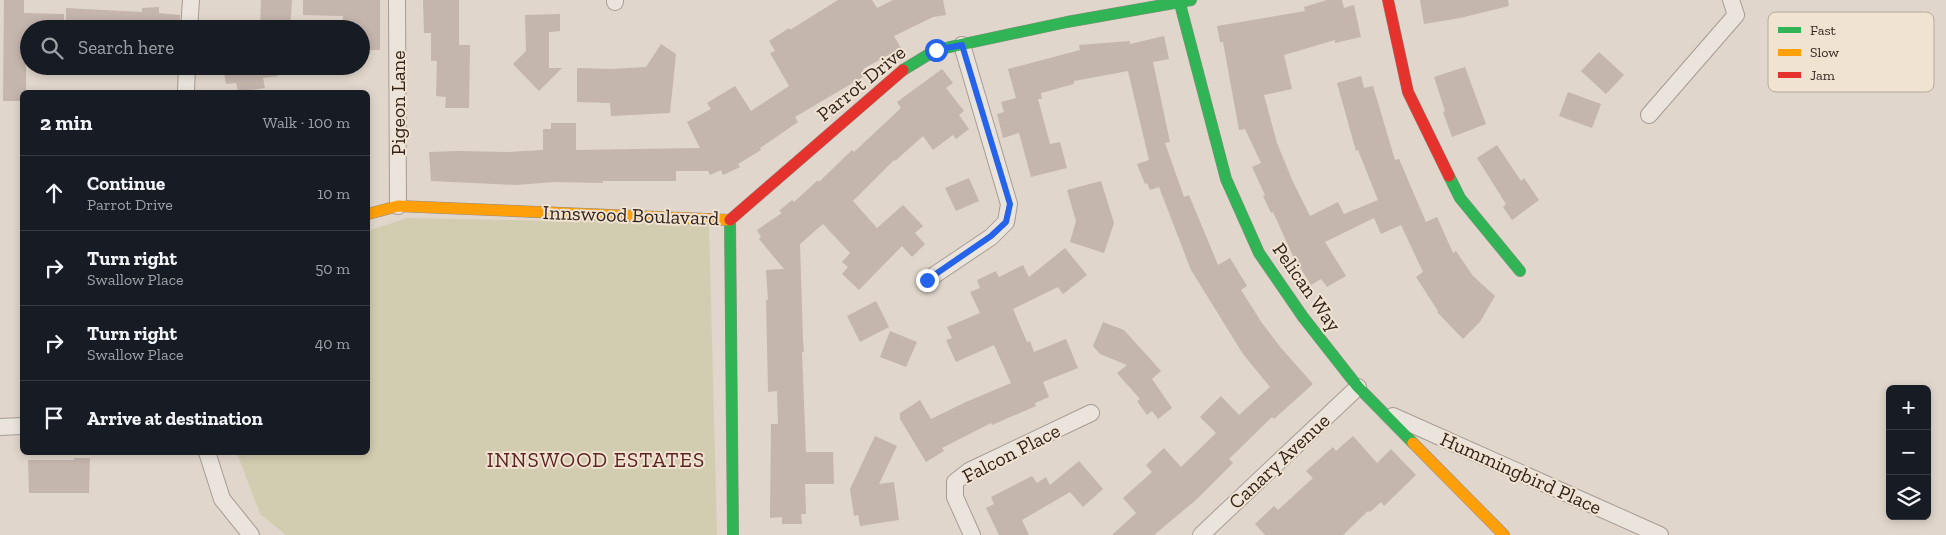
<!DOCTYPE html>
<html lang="en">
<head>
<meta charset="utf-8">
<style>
	:root { --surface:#171b24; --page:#242831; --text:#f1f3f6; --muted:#9ea1a6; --line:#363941 }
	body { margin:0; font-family:"Zilla Slab",serif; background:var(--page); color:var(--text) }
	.controls { position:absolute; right:15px; bottom:15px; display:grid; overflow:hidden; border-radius:8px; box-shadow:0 2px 8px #0003 }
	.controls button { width:45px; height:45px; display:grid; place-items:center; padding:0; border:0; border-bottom:1px solid var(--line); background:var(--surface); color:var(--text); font:25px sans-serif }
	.stop { position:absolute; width:15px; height:15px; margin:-11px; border:4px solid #2563eb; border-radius:50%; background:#fff }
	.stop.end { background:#2563eb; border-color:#fff; box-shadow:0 1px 5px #0008 }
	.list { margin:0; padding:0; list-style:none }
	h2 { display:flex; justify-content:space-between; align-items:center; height:65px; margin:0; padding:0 20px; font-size:21px }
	h2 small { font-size:16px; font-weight:400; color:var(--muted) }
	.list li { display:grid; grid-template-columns:32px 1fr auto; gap:15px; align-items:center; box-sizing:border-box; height:75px; padding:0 20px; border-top:1px solid var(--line) }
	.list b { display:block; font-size:19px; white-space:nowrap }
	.list p { margin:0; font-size:16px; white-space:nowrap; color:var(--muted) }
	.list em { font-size:16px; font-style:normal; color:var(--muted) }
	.icon { flex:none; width:28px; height:28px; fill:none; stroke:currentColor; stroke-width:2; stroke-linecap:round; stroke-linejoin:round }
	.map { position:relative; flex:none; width:1946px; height:535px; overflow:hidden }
	.search { position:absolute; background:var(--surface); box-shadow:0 2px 8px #0003; left:20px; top:20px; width:350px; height:55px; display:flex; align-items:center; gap:12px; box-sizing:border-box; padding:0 18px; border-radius:28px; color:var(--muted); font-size:19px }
	.panel { position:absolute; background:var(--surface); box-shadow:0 2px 8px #0003; left:20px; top:90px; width:350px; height:365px; border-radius:8px }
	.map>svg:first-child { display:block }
	.green { fill:#d2ccb0 }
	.building { fill:#c4b5ad }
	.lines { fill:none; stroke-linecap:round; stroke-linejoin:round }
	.street-casing { stroke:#a69c95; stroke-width:18 }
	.fast-casing { stroke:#958c85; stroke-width:12 }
	.slow-casing { stroke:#958c85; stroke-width:12 }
	.jam-casing { stroke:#958c85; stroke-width:12 }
	.street { stroke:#eae4dd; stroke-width:16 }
	.fast { stroke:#30b455; stroke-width:11 }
	.slow { stroke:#ff9f0a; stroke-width:11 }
	.jam { stroke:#e5322d; stroke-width:11 }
	.route { stroke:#2563eb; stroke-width:6 }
	.labels { text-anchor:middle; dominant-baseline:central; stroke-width:4; stroke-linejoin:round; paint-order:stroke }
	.street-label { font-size:20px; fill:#33251e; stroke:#f1e3d2 }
	.neighbourhood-label { font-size:21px; letter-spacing:1px; fill:#5b2422; stroke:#f1e3d2 }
	.key { fill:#f1e3d2; stroke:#b8aa9c; stroke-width:1 }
	.key-label { font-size:14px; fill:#33251e }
</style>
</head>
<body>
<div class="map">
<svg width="1946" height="535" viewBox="0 0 1946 535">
	<rect width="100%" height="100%" fill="#e1d6cb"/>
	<polygon class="green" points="407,218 709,224 717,535 286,535 260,514 237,453 368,452 368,231"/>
	<g class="building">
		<polygon points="4,0 24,0 24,13 64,14 64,29 29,29 29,55 26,55 26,92 22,92 22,101 3,101"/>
		<polygon points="261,0 292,0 290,29 260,29"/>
		<polygon points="303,0 380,0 380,50 361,50 361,29 343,29 343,16 303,15"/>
		<polygon points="423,0 459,0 459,45 470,45 469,108 445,108 446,97 436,96 437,61 431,61 431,33 424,33"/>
		<polygon points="838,0 872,0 877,8 893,0 943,0 946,15 933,17 894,36 901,48 863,69 866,75 795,117 798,122 760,148 761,150 738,164 740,167 723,175 721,170 710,175 708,171 676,171 676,181 603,181 603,183 554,182 516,185 431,181 429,152 457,151 506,152 543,150 543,129 551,129 551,123 576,123 576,150 700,148 687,122 711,109 707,103 735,86 751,111 789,86 770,53 775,51 769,41 789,28 790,30"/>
		<polygon points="1327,0 1342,0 1344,8 1354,5 1361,37 1335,43 1335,40 1284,55 1292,89 1264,95 1277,143 1293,182 1310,216 1338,202 1344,214 1378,200 1358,150 1356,151 1337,83 1361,76 1364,88 1373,86 1395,160 1399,159 1426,222 1437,217 1453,253 1456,251 1473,276 1495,296 1480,322 1463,339 1437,312 1438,311 1416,277 1423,272 1401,225 1381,234 1374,218 1325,242 1346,276 1327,287 1321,279 1311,285 1293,256 1273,212 1271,213 1263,196 1265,195 1252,167 1261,163 1245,129 1239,130 1223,42 1220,42 1217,26 1305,11 1304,7"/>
		<polygon points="1420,0 1508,0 1509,6 1460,18 1424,24"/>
		<polygon points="159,7 159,13 180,15 179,29 66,29 66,8 142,12 142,8"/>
		<polygon points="560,14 560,31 549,32 549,68 562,68 539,91 513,64 526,51 525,15"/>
		<polygon points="1164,36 1169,59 1153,62 1170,142 1165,143 1184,197 1189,195 1218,265 1230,258 1247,286 1241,290 1262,323 1281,348 1313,384 1274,419 1272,417 1229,459 1233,463 1197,499 1154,535 1112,535 1136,513 1123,498 1152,472 1146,465 1164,448 1181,467 1216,433 1200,417 1221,396 1239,415 1270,387 1243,354 1191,270 1159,187 1150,190 1147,183 1145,184 1137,164 1149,160 1128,71 1074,81 1074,84 1041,93 1042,99 1038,99 1050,144 1060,142 1067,168 1031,177 1019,133 1003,138 997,114 1004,112 1001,102 1016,98 1008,69 1080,50 1079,45 1130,41 1130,44"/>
		<polygon points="661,44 676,54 670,113 611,116 610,103 577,102 577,68 611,69 646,67"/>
		<polygon points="1599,52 1624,75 1606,94 1581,71"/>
		<polygon points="233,66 277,66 278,76 263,78 265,88 238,92 236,83 226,84 223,68"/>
		<polygon points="1465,67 1486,124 1452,137 1443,112 1445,111 1434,77"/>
		<polygon points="942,69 953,83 946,88 964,111 959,115 969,129 956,139 953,135 933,150 923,136 895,161 894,160 853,201 877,228 903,205 923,226 915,233 925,244 912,257 902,246 859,290 842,274 848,267 842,262 850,253 823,224 800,244 803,340 804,352 802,352 806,452 833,452 834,484 805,484 806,514 801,514 802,524 782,524 782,517 770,518 771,424 778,424 777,391 768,392 766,300 768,300 766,270 784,269 759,239 761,237 757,230 782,213 779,211 792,200 794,202 818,180 819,182 852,150 854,152 901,108 897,102"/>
		<polygon points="1568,92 1601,104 1592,128 1559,116"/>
		<polygon points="1497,145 1521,181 1524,178 1539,200 1512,220 1503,207 1506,204 1477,158"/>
		<polygon points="969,178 979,201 956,211 945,188"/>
		<polygon points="1101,181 1114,223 1104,253 1070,242 1076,221 1067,190"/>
		<polygon points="1065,248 1087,275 1063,294 1058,287 1013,309 1027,342 1030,341 1034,352 1066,339 1078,368 1043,382 1049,397 1035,403 1036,406 992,425 991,423 942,448 944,451 926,462 900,419 900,413 920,400 931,419 966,402 1011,383 994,345 956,362 946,340 952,338 947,327 980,313 970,292 980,288 977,280 996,271 999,277 1023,265 1029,277"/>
		<polygon points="876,301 889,327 860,342 847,316"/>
		<polygon points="1103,322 1124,330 1161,371 1152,379 1172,408 1158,419 1152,411 1147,415 1137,401 1140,399 1117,373 1127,365 1100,354 1093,346"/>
		<polygon points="890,331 917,342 906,367 880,357"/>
		<polygon points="875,436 897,446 879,484 894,482 899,520 860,526 858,515 854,516 850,489"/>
		<polygon points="1353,436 1377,463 1391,449 1416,475 1384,506 1381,502 1370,512 1368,511 1343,535 1265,535 1255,524 1274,506 1278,510 1313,478 1306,471 1333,447 1336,451"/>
		<polygon points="74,458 90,458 89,493 29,493 28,460 74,460"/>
		<polygon points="1079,461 1103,489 1083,507 1070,492 1022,520 1029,535 999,535 986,508 994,504 991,497 1032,476 1037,483 1046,477 1050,485"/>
	</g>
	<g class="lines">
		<g class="street-casing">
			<g id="street">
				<polyline points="397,0 398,206"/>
				<polyline points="615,0 615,2"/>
				<polyline points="189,29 191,0"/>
				<polyline points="186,92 187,66"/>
				<polyline points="1649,115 1736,15 1731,0"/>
				<polyline points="927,280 991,237 1006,222 1009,204 962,45"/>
				<polyline points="1393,416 1660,535"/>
				<polyline points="0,427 22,426"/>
				<polyline points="207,452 222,499 251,535"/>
				<polyline points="972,535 955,497 955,482 969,471 1091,413"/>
				<polyline points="1201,535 1358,387"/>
			</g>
		</g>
		<g class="fast-casing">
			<g id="fast">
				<polyline points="1179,0 1226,179 1259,253 1303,317 1358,387 1413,443"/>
				<polyline points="903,70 936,50 1067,22 1191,0"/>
				<polyline points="1449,176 1460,198 1520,271"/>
				<polyline points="730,220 733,535"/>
			</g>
		</g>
		<g class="slow-casing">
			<g id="slow">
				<polyline points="368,214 398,206 730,220"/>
				<polyline points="1413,443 1504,535"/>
			</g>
		</g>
		<g class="jam-casing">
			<g id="jam">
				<polyline points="1388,0 1408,92 1449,176"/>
				<polyline points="730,220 903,70"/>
			</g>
		</g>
		<use href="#street" class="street"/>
		<use href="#fast" class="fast"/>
		<use href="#slow" class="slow"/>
		<use href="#jam" class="jam"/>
	</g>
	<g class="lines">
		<polyline class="route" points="927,280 991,236 1006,222 1010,204 962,45 936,50"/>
	</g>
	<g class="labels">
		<g class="street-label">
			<text transform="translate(861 83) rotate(-39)">Parrot Drive</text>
			<text transform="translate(398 103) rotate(-90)">Pigeon Lane</text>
			<text transform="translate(631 215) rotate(2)">Innswood Boulavard</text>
			<text transform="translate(1307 287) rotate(55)">Pelican Way</text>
			<text transform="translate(1011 453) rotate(-27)">Falcon Place</text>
			<text transform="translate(1279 461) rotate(-43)">Canary Avenue</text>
			<text transform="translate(1521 473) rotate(24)">Hummingbird Place</text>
		</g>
		<g class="neighbourhood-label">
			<text x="596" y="459">INNSWOOD ESTATES</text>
		</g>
	</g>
	<rect x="1768" y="12" width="166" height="80" rx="8" class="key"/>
	<rect x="1778" y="27" width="23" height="6" fill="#30b455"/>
	<rect x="1778" y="49" width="23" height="7" fill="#ff9f0a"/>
	<rect x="1778" y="72" width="23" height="6" fill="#e5322d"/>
	<g class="key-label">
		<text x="1810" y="35">Fast</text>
		<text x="1810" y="57">Slow</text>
		<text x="1810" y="80">Jam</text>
	</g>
</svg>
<div class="controls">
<button>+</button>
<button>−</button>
<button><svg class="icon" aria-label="layers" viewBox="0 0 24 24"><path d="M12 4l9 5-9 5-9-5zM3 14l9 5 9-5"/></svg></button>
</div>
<div class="stop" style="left:936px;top:50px"></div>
<div class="stop end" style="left:927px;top:280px"></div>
<div class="search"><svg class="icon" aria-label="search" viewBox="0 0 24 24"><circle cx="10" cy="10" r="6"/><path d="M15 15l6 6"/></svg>Search here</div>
<section class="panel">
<h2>2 min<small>Walk · 100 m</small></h2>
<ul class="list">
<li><svg class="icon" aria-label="ahead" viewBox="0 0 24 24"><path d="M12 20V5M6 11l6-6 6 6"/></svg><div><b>Continue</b><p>Parrot Drive</p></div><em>10 m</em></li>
<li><svg class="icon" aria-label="right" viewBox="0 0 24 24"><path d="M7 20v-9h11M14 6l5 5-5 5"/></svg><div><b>Turn right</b><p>Swallow Place</p></div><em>50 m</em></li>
<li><svg class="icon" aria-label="right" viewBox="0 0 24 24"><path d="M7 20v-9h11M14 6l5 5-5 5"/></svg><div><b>Turn right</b><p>Swallow Place</p></div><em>40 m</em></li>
<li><svg class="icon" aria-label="arrive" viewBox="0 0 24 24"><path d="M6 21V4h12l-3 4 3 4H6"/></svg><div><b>Arrive at destination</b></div></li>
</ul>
</section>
</div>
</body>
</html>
